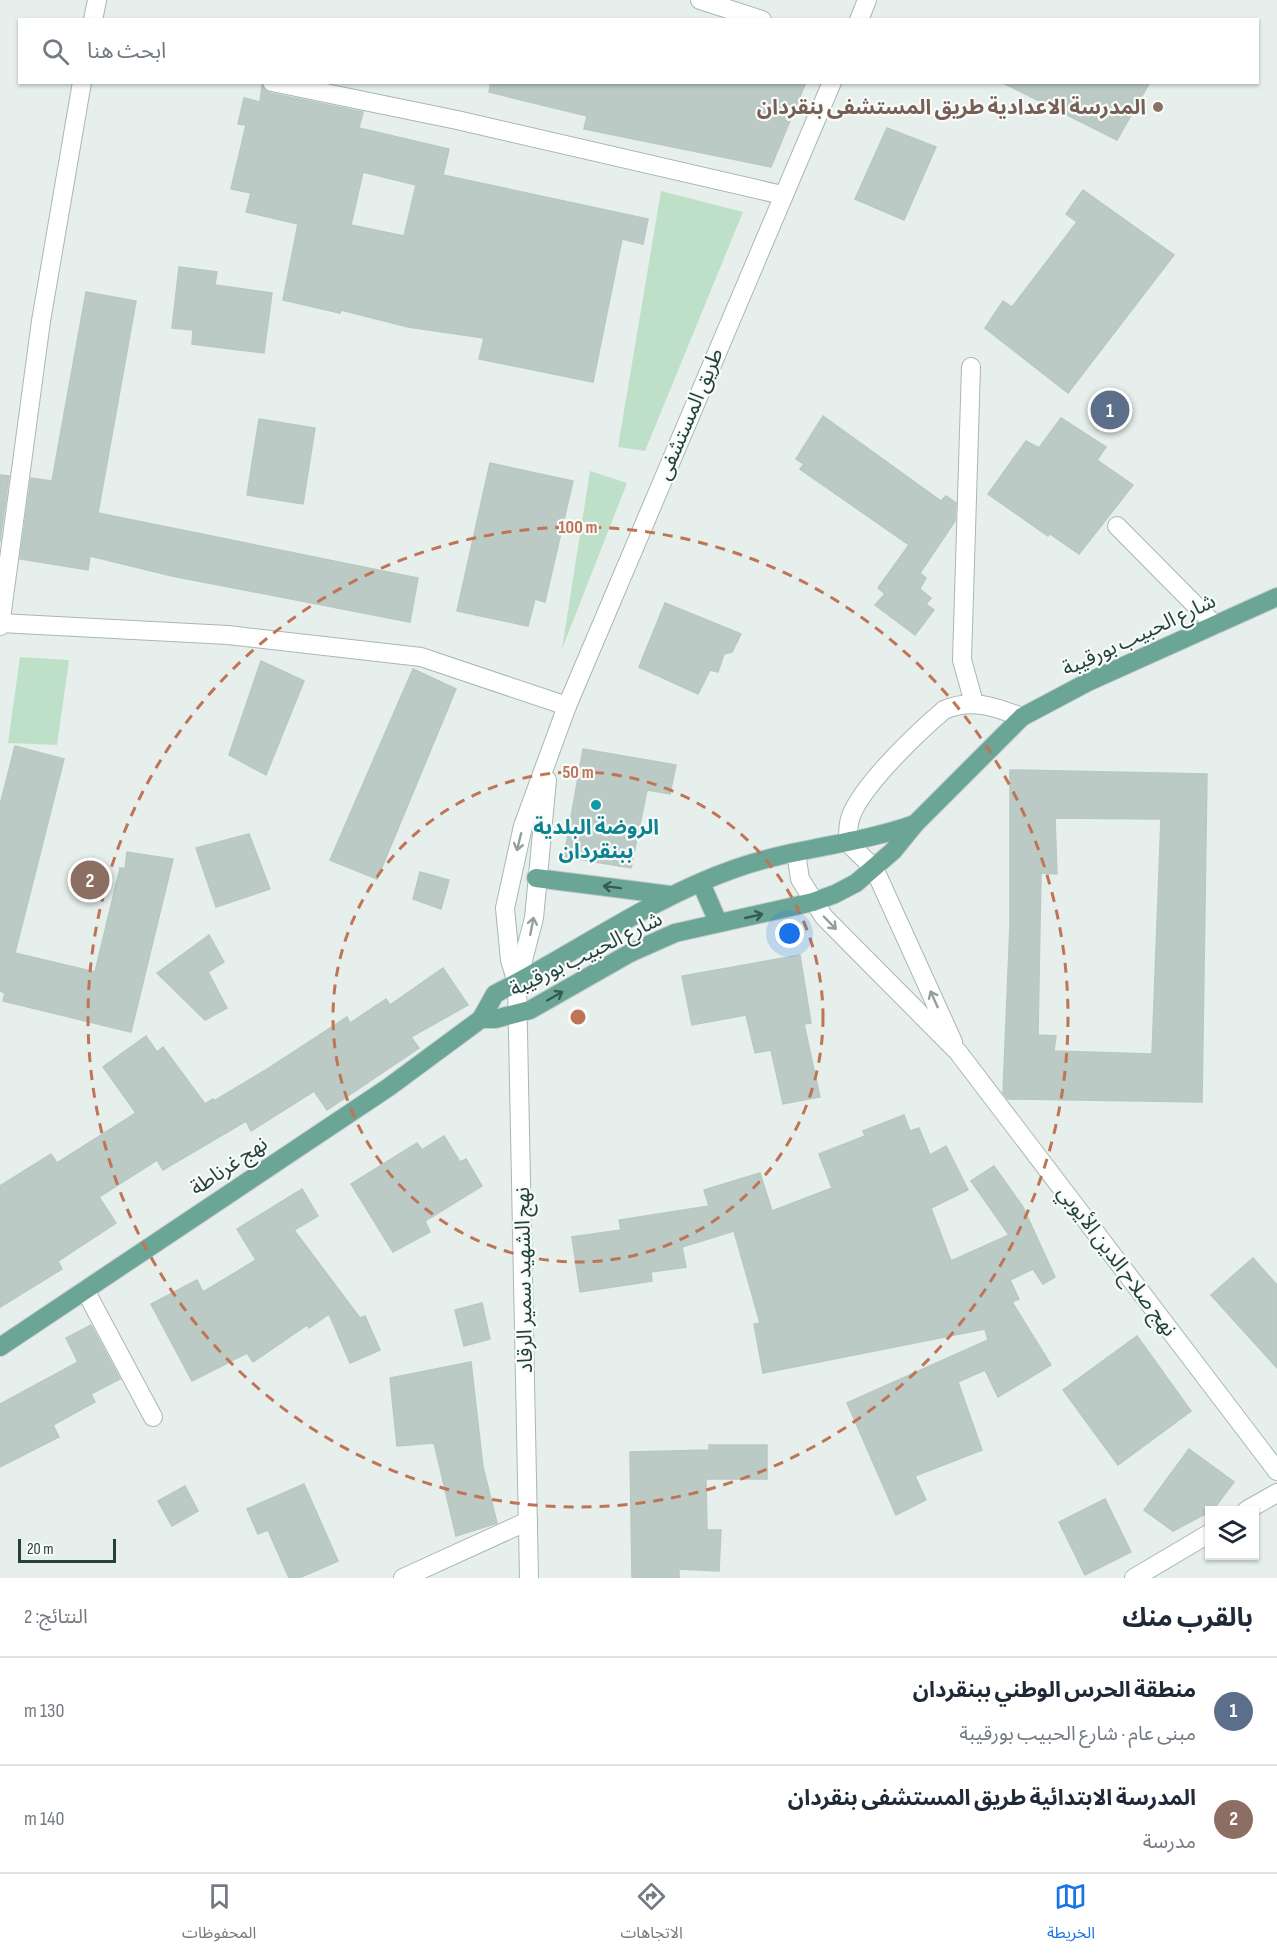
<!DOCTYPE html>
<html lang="ar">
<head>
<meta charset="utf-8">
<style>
	:root { --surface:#fff; --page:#f2f2f3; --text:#1f2937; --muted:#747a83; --line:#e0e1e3; --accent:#1a73e8 }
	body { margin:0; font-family:"Sofia Sans Condensed","Noto Sans Arabic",sans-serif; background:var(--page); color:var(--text); direction:rtl }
	.controls { position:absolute; right:18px; bottom:18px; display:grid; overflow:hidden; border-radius:0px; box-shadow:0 2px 4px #0004 }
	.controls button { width:54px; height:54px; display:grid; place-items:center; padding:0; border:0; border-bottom:2px solid var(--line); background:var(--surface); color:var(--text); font:30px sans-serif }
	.scale { position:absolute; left:18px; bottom:15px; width:98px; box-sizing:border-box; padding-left:6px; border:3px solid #24423a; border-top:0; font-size:16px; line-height:21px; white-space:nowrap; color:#24423a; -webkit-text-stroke:4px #f7fbf9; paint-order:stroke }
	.you { position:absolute; left:790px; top:934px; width:21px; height:21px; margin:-15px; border:4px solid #fff; border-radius:50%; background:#1a73e8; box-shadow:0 0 0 9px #1a73e833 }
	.badge { display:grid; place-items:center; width:39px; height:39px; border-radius:50%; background:var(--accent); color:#fff; font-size:20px; font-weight:700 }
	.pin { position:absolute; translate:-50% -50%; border:3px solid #fff; box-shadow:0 2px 6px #0006 }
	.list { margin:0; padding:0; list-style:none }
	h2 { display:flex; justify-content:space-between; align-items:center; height:78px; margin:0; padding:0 24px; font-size:26px }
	h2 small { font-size:20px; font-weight:400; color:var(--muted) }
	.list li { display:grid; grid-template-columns:39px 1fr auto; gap:18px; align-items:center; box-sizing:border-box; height:108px; padding:0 24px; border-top:2px solid var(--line) }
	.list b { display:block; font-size:22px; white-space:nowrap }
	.list p { margin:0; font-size:20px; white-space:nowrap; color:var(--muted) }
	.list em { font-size:20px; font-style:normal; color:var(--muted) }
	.icon { flex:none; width:33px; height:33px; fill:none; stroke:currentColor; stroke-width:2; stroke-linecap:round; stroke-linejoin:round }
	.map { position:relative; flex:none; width:1277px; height:1578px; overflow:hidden; direction:ltr }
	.search { position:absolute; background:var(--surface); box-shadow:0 2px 4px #0004; left:18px; right:18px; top:18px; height:66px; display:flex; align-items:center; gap:15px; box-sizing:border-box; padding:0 21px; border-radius:0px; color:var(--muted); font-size:22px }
	.sheet { height:294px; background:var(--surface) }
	nav { display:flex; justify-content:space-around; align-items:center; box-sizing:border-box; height:84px; border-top:2px solid var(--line); background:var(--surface); font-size:16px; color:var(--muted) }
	nav a { display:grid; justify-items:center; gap:3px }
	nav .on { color:var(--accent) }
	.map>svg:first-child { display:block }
	.green { fill:#bfe0c8 }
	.building { fill:#bbcac4; stroke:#b8c9c2; stroke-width:1.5; fill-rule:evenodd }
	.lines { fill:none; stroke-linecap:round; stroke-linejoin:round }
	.minor-casing { stroke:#a8b8b2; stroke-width:20 }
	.major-casing { stroke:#c2cac8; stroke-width:20 }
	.minor { stroke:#fff; stroke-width:18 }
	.major { stroke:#6aa596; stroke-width:18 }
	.oneway { stroke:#92a09c }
	.oneway2 { stroke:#365b51 }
	.ring { fill:none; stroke:#c07456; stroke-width:3; stroke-dasharray:10 8 }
	.education-dot { fill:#8d6e63; stroke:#f7fbf9; stroke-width:2 }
	.culture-dot { fill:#0f9aa8; stroke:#f7fbf9; stroke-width:2 }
	.labels { text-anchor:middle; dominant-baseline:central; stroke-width:4.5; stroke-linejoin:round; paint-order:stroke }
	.education-label { font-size:21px; font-weight:bold; fill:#785e54; stroke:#f7fbf9; text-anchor:end }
	.street-label { font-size:21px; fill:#24423a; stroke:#f7fbf9 }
	.culture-label { font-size:21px; font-weight:bold; fill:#0d838f; stroke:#f7fbf9 }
	.centre { fill:#c07456; stroke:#f7fbf9; stroke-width:3 }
	.ring-label { font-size:18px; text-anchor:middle; font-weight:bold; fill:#c07456; stroke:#f7fbf9; stroke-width:4.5; stroke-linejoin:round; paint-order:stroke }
</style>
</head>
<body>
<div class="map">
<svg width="1277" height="1578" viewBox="0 0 1277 1578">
	<rect width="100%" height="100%" fill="#e6efeb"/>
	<g class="green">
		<polygon points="661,191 743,212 645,451 618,447"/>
		<polygon points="590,471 627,483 562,649"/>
		<polygon points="20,657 69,660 57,745 8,743"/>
	</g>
	<g class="building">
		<polygon points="491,82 806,82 771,167 584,129 587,116 489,92"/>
		<polygon points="1001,82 1150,82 1117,140"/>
		<path d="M262,86l8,7 93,19 -4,16 90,21 -6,26 205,44 -5,25 -21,-5 -29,143 -114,-23 5,-21 -76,-11 -67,-17 -1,3 -57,-13 15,-76 -52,-12 5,-19 -20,-4 15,-64 -8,-1 6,-26 16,4zM363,172l53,13 -12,51 -53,-11z"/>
		<polygon points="887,128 936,147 904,220 855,199"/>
		<polygon points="1083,190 1174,255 1068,393 985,328 1003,301 1012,307 1077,222 1066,214"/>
		<polygon points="179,267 217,272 215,285 272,293 264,353 192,344 193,330 172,328"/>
		<polygon points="86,292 136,301 98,513 418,578 410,622 172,576 90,556 88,570 20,559 31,478 52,481"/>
		<polygon points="823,416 941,501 946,496 956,503 955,521 920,573 926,578 920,589 931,598 926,604 934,610 915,635 875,605 885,594 878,588 909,545 800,469 804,464 796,459"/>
		<polygon points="1061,418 1106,447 1097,460 1133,485 1079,554 1050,534 1048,536 988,494 1026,441 1039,448"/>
		<polygon points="259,419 315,428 303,504 247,495"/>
		<polygon points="490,463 573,481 545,602 535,599 528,626 457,611"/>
		<polygon points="0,475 9,476 0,542"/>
		<polygon points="665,603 741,634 732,652 724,654 718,672 710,670 698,694 639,667"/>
		<polygon points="261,661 304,681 266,775 229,755"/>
		<polygon points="413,669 456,689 377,879 330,860"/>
		<polygon points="15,746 64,759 15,953 95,972 120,868 125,869 127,852 173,859 131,1032 3,1001 5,993 0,991 0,805"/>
		<polygon points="583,749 676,765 670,794 647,790 631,868 564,857"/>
		<path d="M1010,770l197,4 -5,328 -194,-3 -5,-6 7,-168zM1055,818l106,1 -9,235 -98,-3 2,-15 -18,-1 3,-162 16,1z"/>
		<polygon points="249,834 270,889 216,907 196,848"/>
		<polygon points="420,872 449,880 441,909 413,899"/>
		<polygon points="209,935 224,962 208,972 227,1008 205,1020 157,973"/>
		<polygon points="800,955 811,1023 804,1024 820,1097 783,1104 771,1050 755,1053 746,1015 692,1025 682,976"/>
		<polygon points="443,968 468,1005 411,1037 419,1048 327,1110 314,1091 251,1131 246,1121 163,1170 157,1160 99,1197 116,1223 58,1261 62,1269 0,1307 0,1186 51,1154 57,1163 136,1113 103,1067 146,1036 157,1052 163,1047 205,1104 213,1099 214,1101 269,1068 347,1017 350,1023 386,999 390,1005"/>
		<polygon points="904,1115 910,1131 919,1128 930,1155 946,1146 968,1190 931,1208 951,1261 1009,1235 971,1181 994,1166 1023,1207 1055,1277 1043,1284 1033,1269 1010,1280 1019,1299 1012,1302 1051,1365 998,1397 985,1370 958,1382 982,1450 915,1476 926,1500 896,1515 847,1403 988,1340 985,1329 763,1373 754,1324 760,1323 734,1231 682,1247 686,1267 651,1272 652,1281 580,1292 572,1237 621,1230 619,1220 709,1206 704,1190 760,1173 772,1211 832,1188 819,1154 865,1136 863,1131"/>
		<polygon points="444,1136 460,1162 466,1159 482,1186 425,1221 430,1232 393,1252 351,1184 417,1143 422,1150"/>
		<polygon points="302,1189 318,1216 294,1230 360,1318 365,1316 380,1350 350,1363 329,1314 309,1328 307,1325 253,1362 247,1353 192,1381 151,1304 197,1280 203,1292 256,1260 237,1229"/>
		<polygon points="1253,1258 1277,1285 1277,1368 1211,1295"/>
		<polygon points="482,1303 490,1339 464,1346 455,1310"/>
		<polygon points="91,1325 120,1379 91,1394 95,1402 53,1425 59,1437 0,1467 0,1404 78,1362 66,1338"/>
		<polygon points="1137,1336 1191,1411 1118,1465 1063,1390"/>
		<polygon points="471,1362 483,1467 497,1523 456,1536 434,1443 397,1446 390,1378"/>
		<polygon points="709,1445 767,1445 767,1479 706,1479 707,1530 721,1530 719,1571 679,1569 679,1578 632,1578 630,1452 709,1450"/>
		<polygon points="1189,1449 1234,1482 1213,1510 1173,1531 1144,1510"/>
		<polygon points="304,1484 338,1561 299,1578 289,1578 268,1530 258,1534 247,1509"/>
		<polygon points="185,1486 198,1511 172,1526 158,1501"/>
		<polygon points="1105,1499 1131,1552 1085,1575 1059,1522"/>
	</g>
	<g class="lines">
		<g class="minor-casing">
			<g id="minor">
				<polyline points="700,0 762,20"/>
				<polyline points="93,20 97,0"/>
				<polyline points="859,20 867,0"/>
				<polyline points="272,82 457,120 782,195"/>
				<polyline points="971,367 962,660 974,703"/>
				<polyline points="1117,526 1215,625"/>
				<polyline points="0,623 228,635 421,657 567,706"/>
				<polyline points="0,626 41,321 82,82"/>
				<polyline points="796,853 800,879 824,917 958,1052 1277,1471"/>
				<polyline points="517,983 534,918 547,780"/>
				<path d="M953,1042l-79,-174 -26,-25c0,-12 0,-22 5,-32 16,-32 64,-78 91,-101 28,-12 51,-3 78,7"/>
				<polyline points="85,1290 153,1417"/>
				<polyline points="1247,1510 1277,1493"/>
				<polyline points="403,1578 528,1521"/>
				<polyline points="529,1578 517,983 510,960 505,908 523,826 567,706 832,82"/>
				<polyline points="1134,1578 1210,1533"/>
			</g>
		</g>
		<g class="major-casing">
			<g id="major">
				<polyline points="536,878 670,895"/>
				<polyline points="701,883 718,922"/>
				<polyline points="481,1019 495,1019 530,1010 630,953 675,933 813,902 835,894 856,883 893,851 915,824 1022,717 1088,682 1277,597"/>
				<path d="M0,1347l389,-260 92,-68 14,-25c81,-41 154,-95 239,-125 58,-21 122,-24 181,-45"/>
			</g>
		</g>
		<use href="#minor" class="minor"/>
		<use href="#major" class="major"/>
	</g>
	<defs><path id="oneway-shaft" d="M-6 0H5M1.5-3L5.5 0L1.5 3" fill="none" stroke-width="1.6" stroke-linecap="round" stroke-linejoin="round" transform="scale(1.5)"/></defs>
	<g class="oneway">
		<use href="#oneway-shaft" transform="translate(519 842) rotate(104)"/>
		<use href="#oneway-shaft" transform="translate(830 923) rotate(46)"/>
		<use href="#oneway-shaft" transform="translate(532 926) rotate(-79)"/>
		<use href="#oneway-shaft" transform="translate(934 999) rotate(-114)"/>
	</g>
	<g class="oneway2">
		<use href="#oneway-shaft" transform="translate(612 887) rotate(-173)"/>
		<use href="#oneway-shaft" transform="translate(754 916) rotate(-13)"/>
		<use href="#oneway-shaft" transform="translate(555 996) rotate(-30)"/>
	</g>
	<g class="ring">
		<circle cx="578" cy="1017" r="245"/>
		<circle cx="578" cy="1017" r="490"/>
	</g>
	<circle class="education-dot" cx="1158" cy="107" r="6"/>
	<circle class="culture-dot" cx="596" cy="805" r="6"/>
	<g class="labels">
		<g class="education-label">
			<text x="1146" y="107">المدرسة الاعدادية طريق المستشفى بنقردان</text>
		</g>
		<g class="street-label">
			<text transform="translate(690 414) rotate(-67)">طريق المستشفى</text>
			<text transform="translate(1139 635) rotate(-25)">شارع الحبيب بورقيبة</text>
			<text transform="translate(586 954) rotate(-26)">شارع الحبيب بورقيبة</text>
			<text transform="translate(229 1166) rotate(-34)">نهج غرناطة</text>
			<text transform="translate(1117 1261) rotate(53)">نهج صلاح الدين الأيوبي</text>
			<text transform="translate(524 1280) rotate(-91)">نهج الشهيد سمير الرقاد</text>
		</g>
		<g class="culture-label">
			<text x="596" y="827">الروضة البلدية<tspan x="596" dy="24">ببنقردان</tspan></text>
		</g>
	</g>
	<circle cx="578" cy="1017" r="9" class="centre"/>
	<g class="ring-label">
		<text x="578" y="533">100 m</text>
		<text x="578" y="778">50 m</text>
	</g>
</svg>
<div class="controls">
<button><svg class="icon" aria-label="layers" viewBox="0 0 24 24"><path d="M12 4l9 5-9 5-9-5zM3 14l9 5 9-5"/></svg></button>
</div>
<div class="scale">20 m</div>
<div class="you"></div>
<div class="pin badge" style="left:1110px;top:410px;background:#5c6f8a">1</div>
<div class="pin badge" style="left:90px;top:880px;background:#8d6e63">2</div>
<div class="search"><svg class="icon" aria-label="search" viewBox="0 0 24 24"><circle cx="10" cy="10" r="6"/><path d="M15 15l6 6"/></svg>ابحث هنا</div>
</div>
<section class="sheet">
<h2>بالقرب منك<small>النتائج: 2</small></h2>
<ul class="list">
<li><span class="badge" style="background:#5c6f8a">1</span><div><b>منطقة الحرس الوطني ببنقردان</b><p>مبنى عام · شارع الحبيب بورقيبة</p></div><em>130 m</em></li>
<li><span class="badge" style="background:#8d6e63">2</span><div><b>المدرسة الابتدائية طريق المستشفى بنقردان</b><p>مدرسة</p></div><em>140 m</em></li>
</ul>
</section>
<nav>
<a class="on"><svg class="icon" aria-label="map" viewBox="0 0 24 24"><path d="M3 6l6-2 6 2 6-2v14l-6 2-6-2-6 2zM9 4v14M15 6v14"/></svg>الخريطة</a>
<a><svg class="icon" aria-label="directions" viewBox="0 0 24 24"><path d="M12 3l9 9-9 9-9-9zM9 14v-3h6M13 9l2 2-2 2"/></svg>الاتجاهات</a>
<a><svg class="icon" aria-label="saved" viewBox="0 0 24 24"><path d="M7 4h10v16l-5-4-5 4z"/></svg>المحفوظات</a>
</nav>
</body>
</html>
